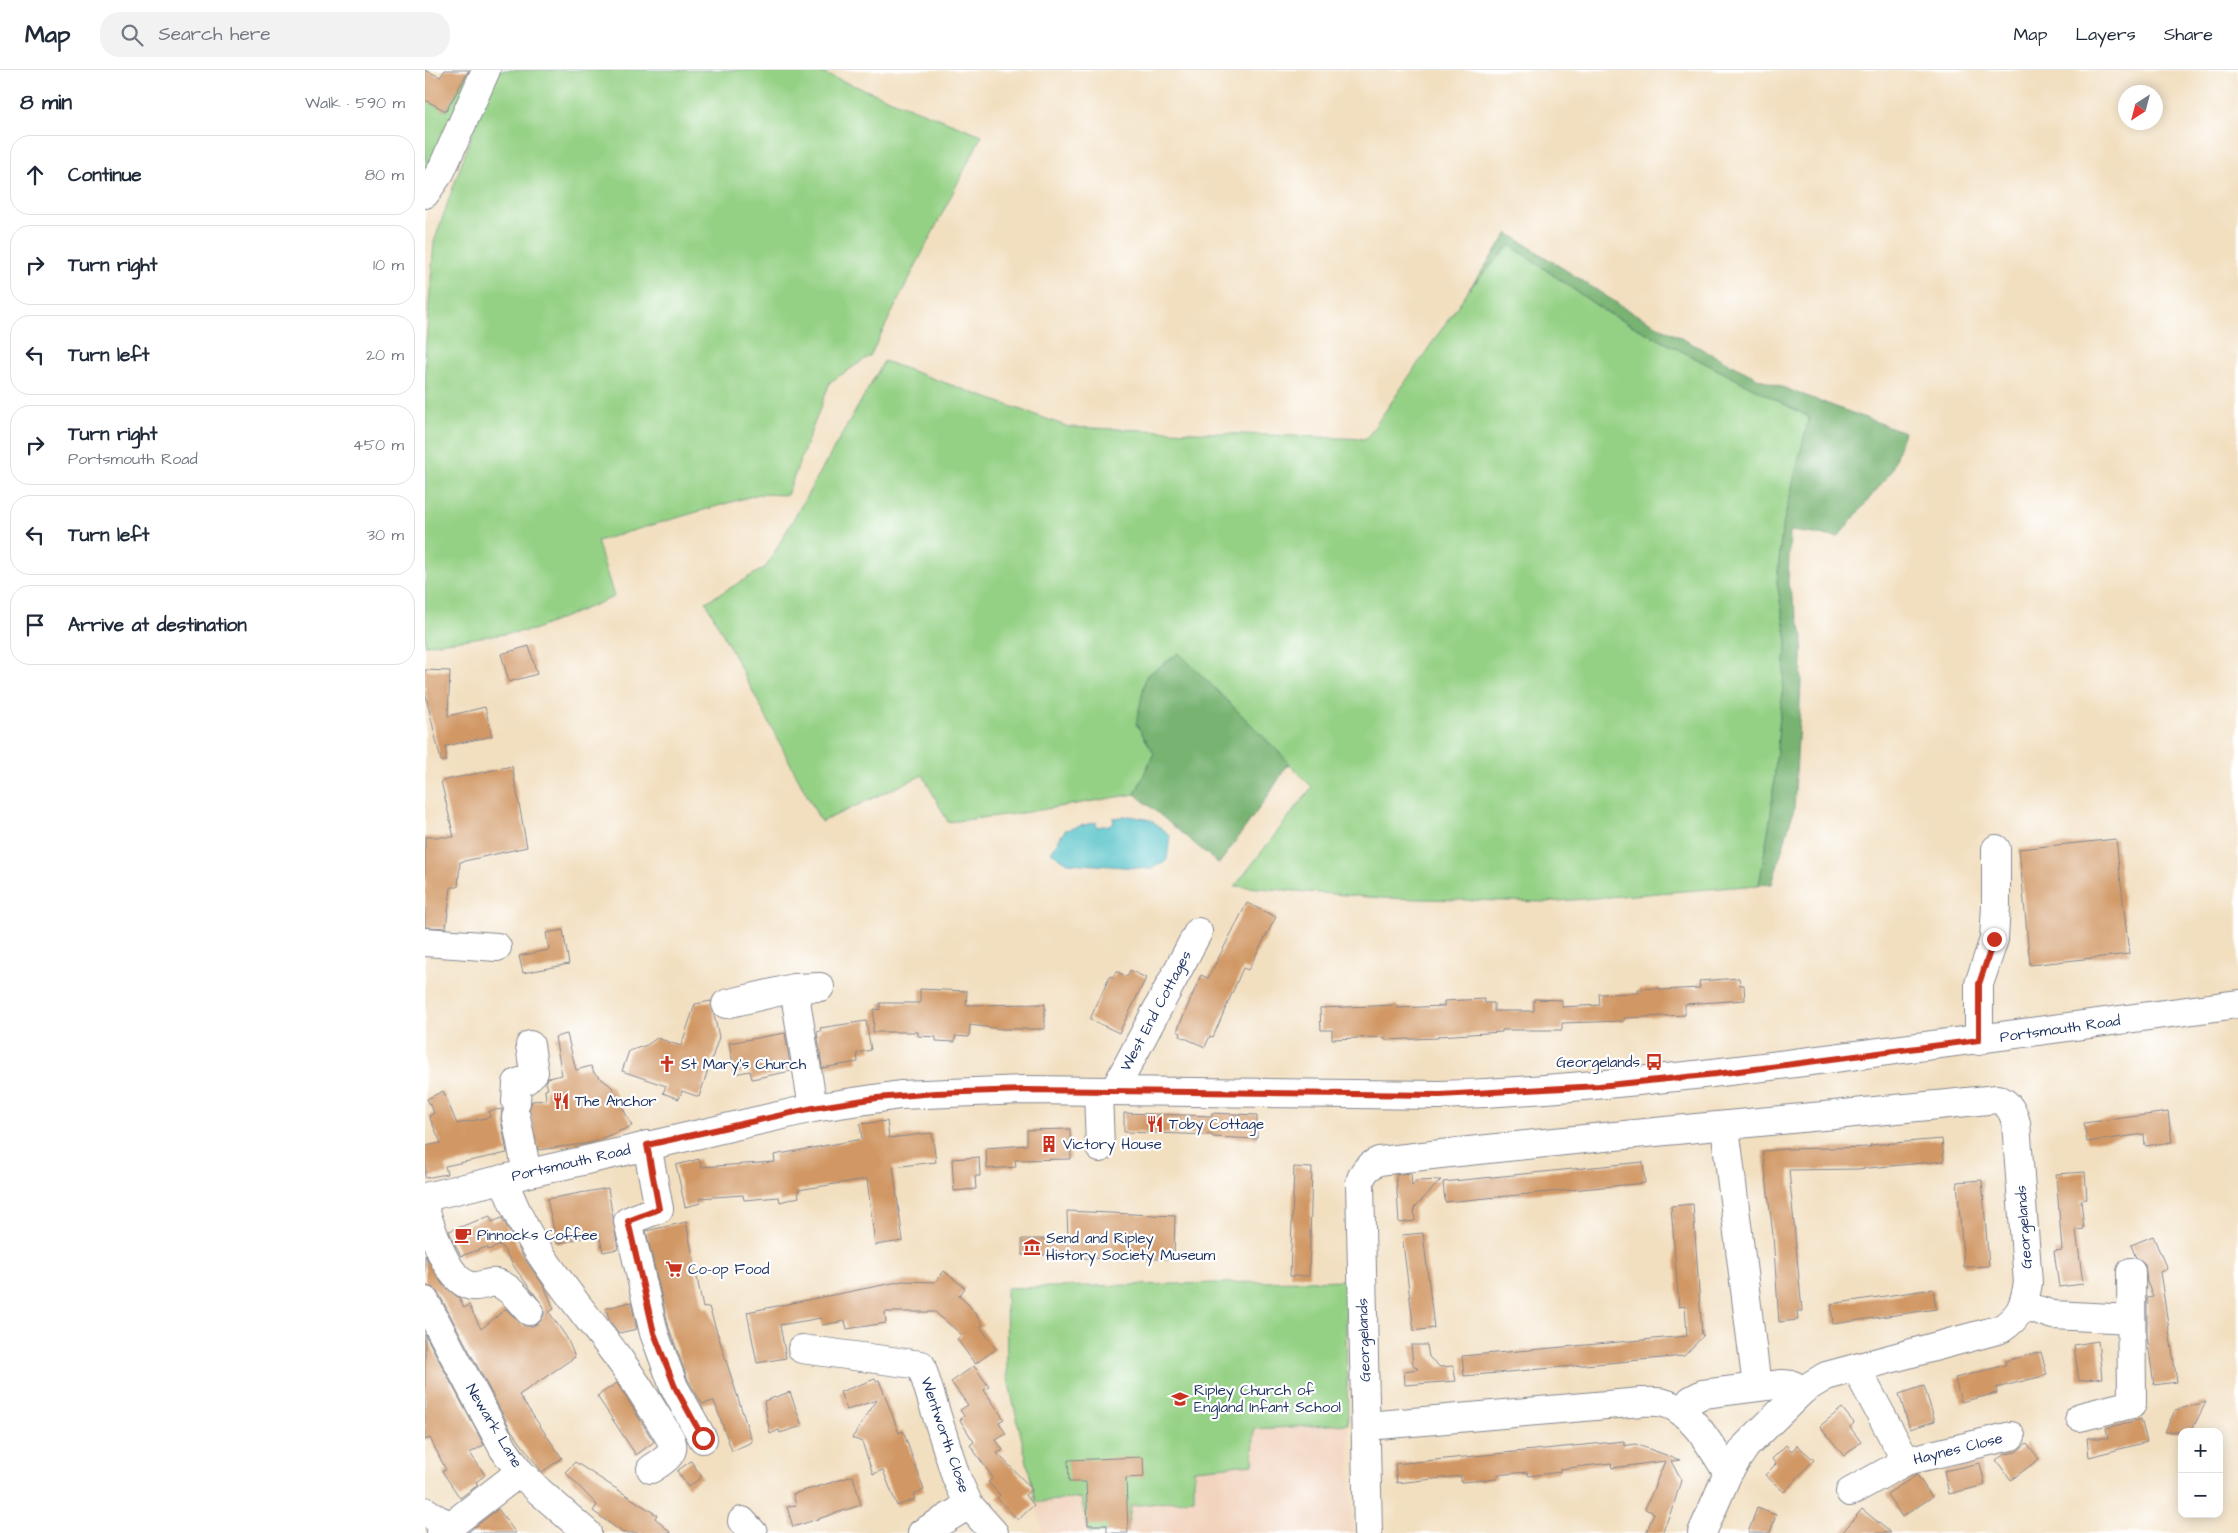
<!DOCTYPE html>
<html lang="en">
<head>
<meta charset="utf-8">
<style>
	:root { --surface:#fff; --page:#f2f2f3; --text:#1f2937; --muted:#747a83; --line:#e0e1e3 }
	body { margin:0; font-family:"Architects Daughter",sans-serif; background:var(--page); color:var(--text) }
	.controls { position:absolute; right:15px; bottom:15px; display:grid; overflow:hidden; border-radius:10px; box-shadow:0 2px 12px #0003 }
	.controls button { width:45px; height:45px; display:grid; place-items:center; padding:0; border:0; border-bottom:1px solid var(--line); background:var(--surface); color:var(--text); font:25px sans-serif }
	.compass { position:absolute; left:1693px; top:15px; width:45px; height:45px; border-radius:50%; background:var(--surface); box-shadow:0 2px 12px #0003; rotate:216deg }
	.stop { position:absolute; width:15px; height:15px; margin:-11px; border:4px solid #c8321e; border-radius:50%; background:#fff }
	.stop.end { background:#c8321e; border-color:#fff; box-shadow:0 1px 5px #0008 }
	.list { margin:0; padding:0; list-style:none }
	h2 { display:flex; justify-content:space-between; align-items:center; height:65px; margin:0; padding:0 20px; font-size:21px }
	h2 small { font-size:16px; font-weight:400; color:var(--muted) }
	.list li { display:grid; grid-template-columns:32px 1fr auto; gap:15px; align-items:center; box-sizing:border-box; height:80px; margin:0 10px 10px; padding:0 10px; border:1px solid var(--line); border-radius:20px }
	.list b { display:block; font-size:19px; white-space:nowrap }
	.list p { margin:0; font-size:16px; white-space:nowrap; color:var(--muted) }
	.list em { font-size:16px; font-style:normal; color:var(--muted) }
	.icon { flex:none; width:28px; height:28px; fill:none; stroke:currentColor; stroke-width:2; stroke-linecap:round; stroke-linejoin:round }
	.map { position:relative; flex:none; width:1813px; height:1463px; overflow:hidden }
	header { display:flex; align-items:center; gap:30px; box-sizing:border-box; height:70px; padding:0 25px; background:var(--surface); border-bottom:1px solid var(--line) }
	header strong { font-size:24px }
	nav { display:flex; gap:28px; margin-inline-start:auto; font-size:18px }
	.search { width:350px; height:45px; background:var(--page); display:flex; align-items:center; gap:12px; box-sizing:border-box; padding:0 18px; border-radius:20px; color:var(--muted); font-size:19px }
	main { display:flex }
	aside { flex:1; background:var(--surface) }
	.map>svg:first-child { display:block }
	.built { fill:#f2d4be }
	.green { fill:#95d185; stroke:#588072 }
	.forest { fill:#78b372; stroke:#4a7168 }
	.water { fill:#54c2c8; stroke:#387893 }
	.building { fill:#d19865 }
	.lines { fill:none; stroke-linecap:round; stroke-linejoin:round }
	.minor-casing { stroke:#86878f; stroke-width:30 }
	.major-casing { stroke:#86878f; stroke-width:30 }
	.minor { stroke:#fff; stroke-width:28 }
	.major { stroke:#fff; stroke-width:28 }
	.route { stroke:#c8321e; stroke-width:6 }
	.labels { text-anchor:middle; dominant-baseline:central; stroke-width:4.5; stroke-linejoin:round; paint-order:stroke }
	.street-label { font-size:15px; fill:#1b2f5e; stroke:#fff }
	.poi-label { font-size:15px; fill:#1b2f5e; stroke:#fff; text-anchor:start }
</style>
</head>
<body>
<header>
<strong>Map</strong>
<div class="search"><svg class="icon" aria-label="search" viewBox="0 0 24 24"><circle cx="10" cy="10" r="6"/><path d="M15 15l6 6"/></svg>Search here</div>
<nav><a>Map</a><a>Layers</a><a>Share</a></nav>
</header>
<main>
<aside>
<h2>8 min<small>Walk · 590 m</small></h2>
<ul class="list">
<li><svg class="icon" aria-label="ahead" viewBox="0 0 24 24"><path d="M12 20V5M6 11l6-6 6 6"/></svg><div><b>Continue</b></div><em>80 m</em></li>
<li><svg class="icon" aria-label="right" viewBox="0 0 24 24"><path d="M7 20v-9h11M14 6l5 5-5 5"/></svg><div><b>Turn right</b></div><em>10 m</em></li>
<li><svg class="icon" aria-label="left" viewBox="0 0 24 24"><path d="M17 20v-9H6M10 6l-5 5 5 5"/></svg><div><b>Turn left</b></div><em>20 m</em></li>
<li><svg class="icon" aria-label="right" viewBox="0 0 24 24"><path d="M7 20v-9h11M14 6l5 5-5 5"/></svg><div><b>Turn right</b><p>Portsmouth Road</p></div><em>450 m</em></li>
<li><svg class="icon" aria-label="left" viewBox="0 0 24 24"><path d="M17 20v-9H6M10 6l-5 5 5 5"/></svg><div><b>Turn left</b></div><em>30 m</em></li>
<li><svg class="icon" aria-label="arrive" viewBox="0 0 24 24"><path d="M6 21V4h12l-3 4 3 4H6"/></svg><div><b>Arrive at destination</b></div></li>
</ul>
</aside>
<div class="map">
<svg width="1813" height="1463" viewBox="0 0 1813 1463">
	<rect width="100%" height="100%" fill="#fff"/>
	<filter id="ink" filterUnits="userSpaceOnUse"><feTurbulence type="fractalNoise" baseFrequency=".02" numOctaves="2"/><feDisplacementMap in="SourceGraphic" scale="10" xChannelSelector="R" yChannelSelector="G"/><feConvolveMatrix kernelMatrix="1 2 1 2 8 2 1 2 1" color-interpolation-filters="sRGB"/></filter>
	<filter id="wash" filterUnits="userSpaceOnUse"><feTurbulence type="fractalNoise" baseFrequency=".0096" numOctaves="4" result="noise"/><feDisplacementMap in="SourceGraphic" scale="20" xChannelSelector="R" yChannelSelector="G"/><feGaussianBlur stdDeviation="1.12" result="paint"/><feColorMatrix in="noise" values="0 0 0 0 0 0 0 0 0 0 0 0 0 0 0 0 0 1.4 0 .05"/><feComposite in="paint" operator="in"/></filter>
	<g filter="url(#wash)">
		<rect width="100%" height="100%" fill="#f2dfc0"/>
		<polygon class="built" points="920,1210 923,1354 928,1463 618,1463 582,1305 581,1218"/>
		<g class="green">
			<polygon points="44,0 49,0 2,102 0,100 0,30 21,41"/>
			<polygon points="69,0 389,0 557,65 445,286 405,312 362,425 334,424 172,471 189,527 108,560 0,575 0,283 9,172"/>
			<polygon points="1085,175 1181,242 1384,347 1357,459 1352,513 1362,571 1346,744 1334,815 1121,832 956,828 810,816 887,717 754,584 711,654 729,683 710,724 597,743 523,752 498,705 396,752 281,532 341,497 459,291 644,357 941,369 1045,218"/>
			<polygon points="920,1210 923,1354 829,1359 828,1394 769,1399 769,1429 706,1436 702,1461 664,1463 656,1428 611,1432 582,1305 581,1218"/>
		</g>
		<g class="forest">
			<polygon points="1083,163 1201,239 1332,308 1479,362 1466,402 1413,467 1365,461 1363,514 1378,567 1375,633 1369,739 1347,814 1334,815 1346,744 1362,571 1352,512 1357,459 1384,347 1181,242 1085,175 1045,218"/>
			<polygon points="754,583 864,692 845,723 794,794 710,724 729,683 711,654 721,606"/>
		</g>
		<polygon class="water" points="705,746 726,750 745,765 742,790 726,799 643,793 626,782 640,760 671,752 672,757 689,754 688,748"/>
		<g id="blocks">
			<g class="building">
				<polygon points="0,0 15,7 20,0 44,0 21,41 0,30"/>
				<polygon points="104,576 112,604 84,612 76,584"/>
				<polygon points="0,600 25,601 23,646 60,637 67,666 21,676 21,691 16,691 0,622"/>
				<polygon points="87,696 102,777 35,792 33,817 26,817 21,858 0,857 0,767 29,767 16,711"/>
				<polygon points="1691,769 1704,884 1605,895 1594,779"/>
				<polygon points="822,833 851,847 823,900 818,898 788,967 785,966 780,977 755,966 756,963 752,961 776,905 783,908"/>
				<polygon points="138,860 144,894 98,903 94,886 124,880 121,863"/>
				<polygon points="705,900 721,908 694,963 665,949 685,906 688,908 691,901 702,907"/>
				<polygon points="1314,908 1315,915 1319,915 1320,930 1260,934 1260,945 1199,948 1199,951 1137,953 1137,960 1077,960 1077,962 1013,966 1013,968 960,970 960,967 907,969 907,960 896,960 895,938 972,935 972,938 1019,936 1019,931 1059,929 1060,933 1069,933 1069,941 1109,941 1109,929 1137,930 1137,937 1175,935 1174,924 1214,923 1213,919 1235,918 1235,920 1275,918 1274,911"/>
				<polygon points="495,919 542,921 541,935 620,934 620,959 576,959 545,955 544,967 530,966 530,972 511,971 511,967 493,966 493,962 448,962 449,939 455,940 455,933 495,933"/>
				<polygon points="286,931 294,967 274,1027 257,1021 254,1029 238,1023 241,1016 197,1001 204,981 222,975 232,968 256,976 270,934"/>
				<polygon points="441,951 446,980 432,983 433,992 397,998 392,962 396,961 395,958"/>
				<polygon points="360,963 366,1001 327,1009 325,1001 310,1004 304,973"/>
				<polygon points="142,964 151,1000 166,996 169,1003 187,1017 207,1056 165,1073 113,1080 104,1040 107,1031 121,1030 120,1020 123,1019 121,1012 123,1008 137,1005 130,967"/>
				<polygon points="18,1021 32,1054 65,1047 64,1041 77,1039 76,1050 82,1083 20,1096 22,1104 0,1108 0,1076 16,1073 4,1046 9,1043 2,1029"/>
				<polygon points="1743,1042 1747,1072 1720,1076 1719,1064 1662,1072 1659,1053"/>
				<polygon points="699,1043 787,1046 787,1043 832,1045 832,1069 788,1067 787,1065 699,1062"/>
				<polygon points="462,1051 464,1068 507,1063 511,1092 468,1097 478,1171 450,1175 442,1109 373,1120 374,1127 355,1132 354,1127 319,1130 318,1125 275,1128 276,1133 260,1137 251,1095 274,1089 276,1097 350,1092 349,1085 437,1069 435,1054"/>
				<polygon points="645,1059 646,1089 590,1090 591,1097 562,1099 561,1078 602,1075 602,1060"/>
				<polygon points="1517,1069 1519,1091 1433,1099 1364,1100 1377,1241 1372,1241 1373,1250 1354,1252 1348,1165 1338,1081 1361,1079 1446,1077 1445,1075"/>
				<polygon points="554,1087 555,1106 550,1106 551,1119 529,1121 527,1089"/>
				<polygon points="1218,1092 1220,1113 1020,1132 1018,1112"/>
				<polygon points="869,1097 887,1098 884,1206 865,1206"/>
				<polygon points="1660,1102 1662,1129 1656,1130 1659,1159 1651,1160 1658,1214 1634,1217 1629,1181 1637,1180 1631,1104"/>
				<polygon points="986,1103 987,1116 991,1111 1016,1110 989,1138 990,1151 974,1153 971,1105"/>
				<polygon points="1557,1110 1564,1196 1539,1197 1532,1112"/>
				<polygon points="183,1118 193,1179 178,1182 174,1164 132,1174 122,1129"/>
				<polygon points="1268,1134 1277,1265 1279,1265 1259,1286 1039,1306 1037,1286 1262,1266 1260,1236 1254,1237 1246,1136"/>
				<polygon points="642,1141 750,1146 749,1189 643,1188 643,1185 597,1185 597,1169 643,1169"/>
				<polygon points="65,1146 67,1152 77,1148 99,1188 119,1216 129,1239 124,1242 142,1268 150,1287 94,1325 137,1388 117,1402 86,1360 14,1224 8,1218 0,1215 0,1185 17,1214 34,1228 39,1238 44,1235 56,1259 81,1239 99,1256 108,1256 115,1252 119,1245 119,1237 90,1198 76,1175 63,1180 62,1177 36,1186 31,1177 24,1161"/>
				<polygon points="261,1152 278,1238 284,1237 327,1372 307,1381 289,1331 277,1334 263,1310 244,1258 221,1161"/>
				<polygon points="998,1163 1009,1258 989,1261 977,1165"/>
				<polygon points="1728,1166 1742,1199 1735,1202 1752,1312 1729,1315 1722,1266 1722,1228 1728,1227 1722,1212 1720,1195 1711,1188 1706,1175"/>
				<polygon points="519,1201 540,1218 534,1226 544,1235 558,1255 555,1257 571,1279 550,1294 532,1269 537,1265 510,1242 460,1242 461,1253 422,1259 420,1251 397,1255 396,1248 355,1255 361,1288 332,1293 322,1242 478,1211 510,1212"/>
				<polygon points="1508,1219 1511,1239 1408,1254 1406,1234"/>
				<polygon points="206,1232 212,1259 194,1263 184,1250 181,1238"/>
				<polygon points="0,1264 59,1375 45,1383 60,1405 51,1412 53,1415 35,1428 17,1401 21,1400 5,1368 0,1370"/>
				<polygon points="1673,1271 1677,1308 1654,1311 1649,1275"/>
				<polygon points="986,1275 1002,1275 1004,1287 1015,1297 1028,1296 1031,1311 980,1315 979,1301 993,1299 988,1295"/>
				<polygon points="1616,1282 1622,1305 1571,1318 1572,1323 1536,1332 1530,1308 1581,1295 1580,1291"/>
				<polygon points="549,1296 564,1317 559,1320 579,1349 574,1352 581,1364 571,1370 578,1380 572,1383 607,1419 600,1425 609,1435 593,1450 572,1428 575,1425 563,1412 568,1408 545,1375 549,1372 535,1350 539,1346 535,1340 543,1335 526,1312"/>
				<polygon points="450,1309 451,1311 454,1310 474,1363 478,1361 499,1420 488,1424 490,1429 472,1436 458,1400 448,1404 437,1372 427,1368 452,1330 422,1340 415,1322"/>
				<polygon points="192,1313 229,1372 211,1385 172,1326"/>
				<polygon points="1499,1316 1510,1351 1485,1359 1474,1324"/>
				<polygon points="365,1322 377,1356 355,1363 354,1360 345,1364 339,1331"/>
				<polygon points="1781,1332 1766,1362 1740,1362 1750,1340"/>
				<polygon points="1417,1338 1429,1353 1425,1357 1436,1372 1419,1386 1395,1356"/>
				<polygon points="1716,1349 1722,1372 1664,1387 1662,1368 1683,1368 1681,1358"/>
				<polygon points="1199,1371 1199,1376 1210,1374 1255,1390 1246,1391 1256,1410 1249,1434 1237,1463 1221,1463 1229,1443 1220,1439 1240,1391 1187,1398 1186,1393 1135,1399 1135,1402 1104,1406 1102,1402 1071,1405 1072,1409 1036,1412 1036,1406 972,1413 970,1394"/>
				<polygon points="1602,1373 1614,1389 1586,1410 1571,1390 1580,1384 1591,1382"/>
				<polygon points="1361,1375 1367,1381 1372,1375 1389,1390 1359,1422 1340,1405 1351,1394 1347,1389"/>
				<polygon points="718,1387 719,1407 701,1408 703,1463 682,1463 682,1455 663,1455 661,1412 644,1412 643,1390"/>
				<polygon points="266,1391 277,1407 263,1417 252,1401"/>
				<polygon points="150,1392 232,1445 230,1448 246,1463 198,1463 168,1441 172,1435 140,1402"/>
				<polygon points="1555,1393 1560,1415 1524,1424 1519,1401"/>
				<polygon points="1492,1405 1507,1427 1477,1447 1462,1424"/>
				<polygon points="428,1406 436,1435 368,1457 362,1437 371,1435 368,1424"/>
				<polygon points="1332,1438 1351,1445 1345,1463 1323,1463"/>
				<polygon points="73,1439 91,1463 42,1463"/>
				<polygon points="1437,1439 1466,1463 1417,1463"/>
			</g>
		</g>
	</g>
	<g filter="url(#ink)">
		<use href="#blocks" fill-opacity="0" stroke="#86878f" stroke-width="1"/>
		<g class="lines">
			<g class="minor-casing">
				<g id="minor">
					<polyline points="0,124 16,101 61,0"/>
					<polyline points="0,872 72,877"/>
					<polyline points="369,918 388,1038"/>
					<polyline points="301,934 369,918 395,917"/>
					<polyline points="1554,971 1554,914 1569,869 1571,836 1571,779"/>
					<polyline points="673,1021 675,1078"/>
					<polyline points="689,1021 773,862"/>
					<polyline points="91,1032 92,1013 101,1010 109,1002 105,975"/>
					<polyline points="91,1047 102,1103"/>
					<polyline points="1300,1057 1332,1317"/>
					<polyline points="222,1075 234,1139 203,1151 229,1263 249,1317 278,1369"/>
					<path d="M79,1109c21,68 70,119 112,176 20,26 37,55 54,83 8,16 -7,23 -19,31"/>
					<path d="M0,1140c8,21 21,70 46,76 7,1 13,-2 19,-3 16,-3 29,18 39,28"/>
					<polyline points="1598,1235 1628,1245 1706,1249"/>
					<polyline points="377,1279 496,1295 531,1407 544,1435 569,1463"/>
					<polyline points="1431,1298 1481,1391"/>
					<polyline points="1257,1342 1266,1330 1278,1324 1357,1314 1368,1315 1378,1320"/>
					<polyline points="1655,1347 1707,1334 1706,1202"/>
					<path d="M942,1356l274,-24c7,0 16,-1 23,1 28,7 49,47 64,70"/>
					<polyline points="1425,1422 1481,1391 1586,1366"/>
					<polyline points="0,1441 12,1449 26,1455"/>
					<polyline points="317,1451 328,1463"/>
					<polyline points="16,1463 95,1402"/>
					<polyline points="497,1463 544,1435"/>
					<path d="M943,1463l-8,-350c2,-11 8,-17 19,-22 205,-24 412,-41 618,-62 11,3 16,12 19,24l12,160c-4,22 -7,33 -27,46l-160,43 -15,4 -23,14 -57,56 -18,27 -26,60"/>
				</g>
			</g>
			<g class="major-casing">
				<g id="major">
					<path d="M0,1127l388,-89 87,-13 125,-5 415,5c132,-5 263,-20 394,-37 135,-17 269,-36 404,-54"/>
					<polyline points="0,1231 78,1378 95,1402 114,1421 162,1463"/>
				</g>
			</g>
			<use href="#minor" class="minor"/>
			<use href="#major" class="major"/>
		</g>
	</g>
	<g class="lines" filter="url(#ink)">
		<polyline class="route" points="278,1368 250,1317 229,1263 203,1151 234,1139 222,1075 388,1038 452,1028 510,1023 600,1020 1015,1025 1174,1016 1291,1004 1554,970 1554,914 1569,869"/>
	</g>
	<defs>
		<g id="bus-bare" transform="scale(1.35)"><path d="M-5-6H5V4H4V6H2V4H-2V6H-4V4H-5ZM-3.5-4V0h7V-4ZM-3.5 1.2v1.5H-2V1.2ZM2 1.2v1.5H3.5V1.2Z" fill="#c8321e" stroke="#fff" stroke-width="2.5" paint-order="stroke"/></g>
		<g id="church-bare" transform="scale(1.35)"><path d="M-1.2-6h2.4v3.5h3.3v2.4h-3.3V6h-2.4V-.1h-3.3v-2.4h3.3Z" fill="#c8321e" stroke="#fff" stroke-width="2.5" paint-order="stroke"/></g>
		<g id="restaurant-bare" transform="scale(1.35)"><path d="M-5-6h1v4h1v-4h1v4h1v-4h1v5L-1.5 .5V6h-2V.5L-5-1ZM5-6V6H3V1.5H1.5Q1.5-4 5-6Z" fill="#c8321e" stroke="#fff" stroke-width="2.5" paint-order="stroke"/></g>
		<g id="building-bare" transform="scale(1.35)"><path d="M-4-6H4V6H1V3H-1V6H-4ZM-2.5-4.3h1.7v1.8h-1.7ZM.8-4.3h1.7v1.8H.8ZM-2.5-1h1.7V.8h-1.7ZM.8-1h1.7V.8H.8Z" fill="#c8321e" stroke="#fff" stroke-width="2.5" paint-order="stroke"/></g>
		<g id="cafe-bare" transform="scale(1.35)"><path d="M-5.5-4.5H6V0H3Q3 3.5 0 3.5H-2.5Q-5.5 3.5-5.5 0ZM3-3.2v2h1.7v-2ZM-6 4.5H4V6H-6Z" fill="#c8321e" stroke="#fff" stroke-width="2.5" paint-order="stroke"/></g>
		<g id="museum-bare" transform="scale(1.35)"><path d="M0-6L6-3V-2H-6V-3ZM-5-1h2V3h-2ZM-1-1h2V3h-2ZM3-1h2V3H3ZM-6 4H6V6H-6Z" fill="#c8321e" stroke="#fff" stroke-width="2.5" paint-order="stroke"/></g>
		<g id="supermarket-bare" transform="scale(1.35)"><path d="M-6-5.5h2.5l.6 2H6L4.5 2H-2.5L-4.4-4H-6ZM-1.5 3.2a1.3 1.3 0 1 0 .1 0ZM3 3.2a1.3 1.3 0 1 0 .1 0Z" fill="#c8321e" stroke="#fff" stroke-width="2.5" paint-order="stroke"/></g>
		<g id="school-bare" transform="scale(1.35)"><path d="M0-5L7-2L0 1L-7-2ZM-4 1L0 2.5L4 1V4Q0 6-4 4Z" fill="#c8321e" stroke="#fff" stroke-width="2.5" paint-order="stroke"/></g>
	</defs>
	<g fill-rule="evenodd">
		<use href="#bus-bare" x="1229" y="992"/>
		<use href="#church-bare" x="242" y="994"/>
		<use href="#restaurant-bare" x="136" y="1031"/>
		<use href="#restaurant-bare" x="730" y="1054"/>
		<use href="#building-bare" x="624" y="1074"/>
		<use href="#cafe-bare" x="38" y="1165"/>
		<use href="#museum-bare" x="607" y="1177"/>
		<use href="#supermarket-bare" x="249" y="1199"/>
		<use href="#school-bare" x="755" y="1329"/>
	</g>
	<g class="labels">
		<g class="street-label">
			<text transform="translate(731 941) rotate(-62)">West End Cottages</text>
			<text transform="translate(1635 959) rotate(-8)">Portsmouth Road</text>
			<text transform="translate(146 1093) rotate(-13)">Portsmouth Road</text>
			<text transform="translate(1599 1157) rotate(-94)">Georgelands</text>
			<text transform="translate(939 1270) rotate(-92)">Georgelands</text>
			<text transform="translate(69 1356) rotate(59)">Newark Lane</text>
			<text transform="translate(520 1365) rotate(71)">Wentworth Close</text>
			<text transform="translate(1533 1379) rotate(-14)">Haynes Close</text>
		</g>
		<g class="poi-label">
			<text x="1215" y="992" text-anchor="end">Georgelands</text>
			<text x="256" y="994">St Mary's Church</text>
			<text x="150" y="1031">The Anchor</text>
			<text x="744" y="1054">Toby Cottage</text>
			<text x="638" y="1074">Victory House</text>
			<text x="52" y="1165">Pinnocks Coffee</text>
			<text x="621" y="1168">Send and Ripley<tspan x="621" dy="17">History Society Museum</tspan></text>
			<text x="263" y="1199">Co-op Food</text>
			<text x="769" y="1320">Ripley Church of<tspan x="769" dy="17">England Infant School</tspan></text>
		</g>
	</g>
</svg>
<div class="controls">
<button>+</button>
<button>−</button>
</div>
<svg class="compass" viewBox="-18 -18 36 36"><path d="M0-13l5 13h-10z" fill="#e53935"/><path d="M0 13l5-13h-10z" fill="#747a83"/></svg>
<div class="stop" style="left:278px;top:1368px"></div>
<div class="stop end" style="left:1569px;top:869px"></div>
</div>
</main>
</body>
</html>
